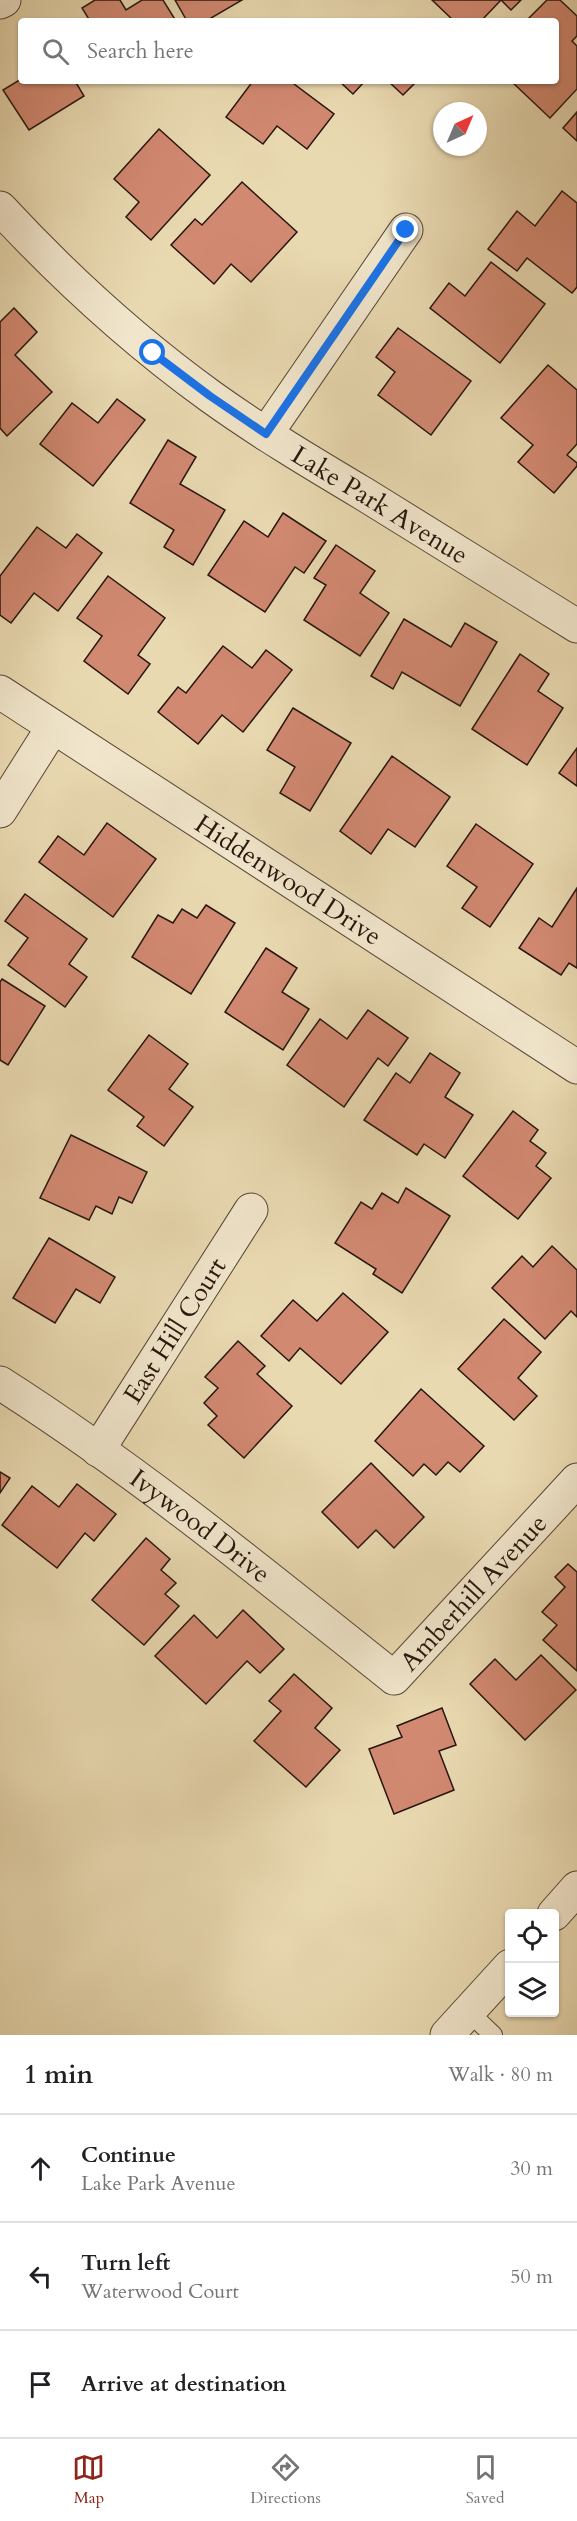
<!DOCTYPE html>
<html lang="en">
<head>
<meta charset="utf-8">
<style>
	:root { --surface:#fff; --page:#f6f6f6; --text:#202124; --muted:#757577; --line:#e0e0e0; --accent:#8f2418 }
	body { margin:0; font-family:Cardo,serif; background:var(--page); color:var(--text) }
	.controls { position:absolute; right:18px; bottom:18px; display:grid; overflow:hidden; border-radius:6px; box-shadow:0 2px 4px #0004 }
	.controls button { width:54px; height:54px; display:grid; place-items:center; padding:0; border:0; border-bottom:2px solid var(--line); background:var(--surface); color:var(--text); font:30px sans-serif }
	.compass { position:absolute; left:433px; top:102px; width:54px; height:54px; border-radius:50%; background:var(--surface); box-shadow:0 2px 4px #0004; rotate:44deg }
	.stop { position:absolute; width:18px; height:18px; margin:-14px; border:4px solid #1a73e8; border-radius:50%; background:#fff }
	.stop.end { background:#1a73e8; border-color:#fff; box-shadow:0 2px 6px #0008 }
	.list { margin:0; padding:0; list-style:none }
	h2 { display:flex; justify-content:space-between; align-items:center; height:78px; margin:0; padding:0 24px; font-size:26px }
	h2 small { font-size:20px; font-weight:400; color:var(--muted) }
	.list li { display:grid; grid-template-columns:39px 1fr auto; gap:18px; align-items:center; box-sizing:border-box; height:108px; padding:0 24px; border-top:2px solid var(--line) }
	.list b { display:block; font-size:22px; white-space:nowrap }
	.list p { margin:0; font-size:20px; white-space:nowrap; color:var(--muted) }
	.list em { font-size:20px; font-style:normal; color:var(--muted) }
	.icon { flex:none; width:33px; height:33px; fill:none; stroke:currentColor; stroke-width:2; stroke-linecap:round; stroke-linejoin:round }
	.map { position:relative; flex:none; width:577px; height:2035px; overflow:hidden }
	.search { position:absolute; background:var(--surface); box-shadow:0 2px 4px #0004; left:18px; right:18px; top:18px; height:66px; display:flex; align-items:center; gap:15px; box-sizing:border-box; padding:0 21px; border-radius:6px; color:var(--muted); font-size:22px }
	.sheet { height:402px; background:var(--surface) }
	nav { display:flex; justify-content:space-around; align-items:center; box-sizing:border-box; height:84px; border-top:2px solid var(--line); background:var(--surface); font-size:16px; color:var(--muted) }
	nav a { display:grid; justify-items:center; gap:3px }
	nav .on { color:var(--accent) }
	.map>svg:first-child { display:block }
	.building { fill:#d28972; stroke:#27160d; stroke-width:1.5 }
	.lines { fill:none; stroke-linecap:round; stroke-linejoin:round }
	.service-casing { stroke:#584736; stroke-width:20 }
	.minor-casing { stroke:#584736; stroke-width:35 }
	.service { stroke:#f1e6cc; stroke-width:18 }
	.minor { stroke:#f1e6cc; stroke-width:33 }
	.route { stroke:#1a73e8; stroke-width:8 }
	.labels { text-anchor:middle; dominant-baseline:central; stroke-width:4.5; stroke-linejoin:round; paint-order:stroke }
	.street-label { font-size:26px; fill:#27160d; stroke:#f1e6cc }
</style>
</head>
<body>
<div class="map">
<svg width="577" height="2035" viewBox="0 0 577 2035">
	<rect width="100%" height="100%" fill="#e9d9b1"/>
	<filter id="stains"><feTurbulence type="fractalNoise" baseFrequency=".00333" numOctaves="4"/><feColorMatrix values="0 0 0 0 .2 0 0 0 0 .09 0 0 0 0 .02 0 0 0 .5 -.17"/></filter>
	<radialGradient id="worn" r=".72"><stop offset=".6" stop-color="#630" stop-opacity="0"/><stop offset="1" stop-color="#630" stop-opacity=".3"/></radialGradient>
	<g class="building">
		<polygon points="95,0 120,0 126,10 142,0 163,0 176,21 90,21 82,8"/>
		<polygon points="175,0 242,0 206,21 187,21"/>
		<polygon points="432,0 521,0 511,10 501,0 481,21 454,21"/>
		<polygon points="547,0 560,0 577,16 577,36 572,41 577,46 577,89 550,118 511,81 556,81 556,21 526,21"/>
		<polygon points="21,79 21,81 75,81 84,96 29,130 3,90"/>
		<polygon points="253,81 290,81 334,114 307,149 277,126 263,144 226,117"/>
		<polygon points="339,81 365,81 353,94"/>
		<polygon points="388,81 417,81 403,95"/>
		<polygon points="577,112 577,141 563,128"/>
		<polygon points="159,129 210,175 151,240 126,217 139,202 114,179"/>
		<polygon points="242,182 297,232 251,282 231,264 214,284 171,245 195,219 202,225"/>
		<polygon points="562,191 577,203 577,287 572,293 527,258 517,271 488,249 517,211 535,226"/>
		<polygon points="491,262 545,304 500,363 430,308 449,283 465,296"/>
		<polygon points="14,308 37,332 15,355 52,392 7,436 0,428 0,322"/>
		<polygon points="398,328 471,381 431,435 378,395 395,372 376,357"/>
		<polygon points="548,365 577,390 577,444 567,455 577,463 577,466 554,493 518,462 533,445 501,418"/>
		<polygon points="117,399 145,420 93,486 40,444 72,403 98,423"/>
		<polygon points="168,440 196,457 180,484 225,510 193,565 164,547 174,530 130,503"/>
		<polygon points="283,513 326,541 304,573 295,567 265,612 208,575 244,521 268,537"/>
		<polygon points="37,527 66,548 77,534 102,553 58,611 34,593 11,623 0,615 0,576"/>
		<polygon points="336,545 375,571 360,593 389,613 360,656 304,620 326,585 314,578"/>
		<polygon points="108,576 165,618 138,655 150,664 128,694 84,661 102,636 77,618"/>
		<polygon points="404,619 451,647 465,623 497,642 460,706 402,672 393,689 371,676"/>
		<polygon points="223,646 252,668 266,650 292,670 243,732 222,715 198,744 158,712 178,687 186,693"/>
		<polygon points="520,654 549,674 538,691 563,708 527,765 472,729"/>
		<polygon points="293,708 351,743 310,811 280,793 295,767 267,750"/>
		<polygon points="577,748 577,786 559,773"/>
		<polygon points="392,756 450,797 415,847 388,829 371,854 340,831"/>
		<polygon points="107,823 156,859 113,917 39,862 58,836 84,855"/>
		<polygon points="476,824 533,864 490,927 462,908 477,887 447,866"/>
		<polygon points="577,888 577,968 569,963 561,975 519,948 539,918 552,927"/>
		<polygon points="25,894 87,939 69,964 87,977 65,1007 8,965 28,938 5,921"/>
		<polygon points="206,905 235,923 191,994 132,957 158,915 173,923 182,909 197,918"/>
		<polygon points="266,948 297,968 282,992 309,1009 283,1050 225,1012"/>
		<polygon points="2,979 45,1006 8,1065 0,1060 0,982"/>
		<polygon points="368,1010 408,1038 388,1066 378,1058 344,1107 287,1065 320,1019 347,1039"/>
		<polygon points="149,1035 188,1064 169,1089 193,1107 164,1146 137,1126 144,1117 108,1090"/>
		<polygon points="430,1053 460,1073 445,1097 473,1115 445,1158 424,1144 417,1155 364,1120 396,1073 410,1083"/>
		<polygon points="513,1111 538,1130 530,1141 546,1153 536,1166 551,1178 518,1219 463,1176"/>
		<polygon points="71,1135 147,1172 132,1203 119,1197 112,1214 96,1206 89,1220 40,1198"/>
		<polygon points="406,1188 450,1216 402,1293 373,1274 376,1269 335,1243 361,1202 372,1209 382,1193 398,1203"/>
		<polygon points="49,1238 115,1277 100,1303 76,1289 55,1323 13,1298"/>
		<polygon points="552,1246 577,1270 577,1317 571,1311 545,1339 492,1288 522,1256 533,1267"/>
		<polygon points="343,1293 388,1332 341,1384 300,1348 289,1361 261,1336 293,1300 317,1321"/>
		<polygon points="504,1319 541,1352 518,1378 537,1396 514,1420 458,1369"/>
		<polygon points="238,1341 265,1366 257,1374 292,1406 244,1458 208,1425 217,1416 204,1403 218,1388 205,1377"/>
		<polygon points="421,1389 484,1446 460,1472 448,1462 436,1475 424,1464 413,1476 375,1441"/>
		<polygon points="371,1463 424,1517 394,1548 376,1530 358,1548 322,1512"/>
		<polygon points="0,1472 10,1478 0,1493"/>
		<polygon points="77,1484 116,1514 94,1541 85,1533 57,1568 2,1525 32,1486 59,1507"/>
		<polygon points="146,1538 170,1559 161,1570 176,1583 165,1594 179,1606 144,1645 92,1600"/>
		<polygon points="568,1564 577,1572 577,1671 543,1640 557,1625 542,1612 565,1587 555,1577"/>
		<polygon points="243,1610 284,1649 260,1673 247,1661 206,1704 155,1656 194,1615 217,1638"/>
		<polygon points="541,1655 576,1690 525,1740 470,1684 495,1659 516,1680"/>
		<polygon points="294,1674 332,1708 315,1728 340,1750 306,1787 254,1741 281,1711 269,1701"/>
		<polygon points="442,1708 456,1745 439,1751 454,1790 394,1814 369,1749 402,1737 397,1726"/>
	</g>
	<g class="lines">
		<g class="service-casing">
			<polyline id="service" points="469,2012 493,2035"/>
		</g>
		<g class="minor-casing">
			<g id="minor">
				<polyline points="0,2 4,0"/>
				<path id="s1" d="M0,208c64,69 134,133 210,188 50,36 102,67 154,98 71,44 142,88 213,132"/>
				<polyline points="266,434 406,230"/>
				<path id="s2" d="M0,692l577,375"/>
				<polyline points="0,811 53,727"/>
				<path id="s3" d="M0,1383c138,88 266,193 394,295l183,-198"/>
				<path id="s4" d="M98,1450l153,-240"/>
				<polyline points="554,1914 577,1888"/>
				<polyline points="447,2035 510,1966"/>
			</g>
		</g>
		<use href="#service" class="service"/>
		<use href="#minor" class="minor"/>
	</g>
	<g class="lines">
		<polyline class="route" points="153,353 210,396 266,434 406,230"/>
	</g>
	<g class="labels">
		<g class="street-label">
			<text stroke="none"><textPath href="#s1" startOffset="484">Lake Park Avenue</textPath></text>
			<text stroke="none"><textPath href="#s2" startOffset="344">Hiddenwood Drive</textPath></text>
			<text stroke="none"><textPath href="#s4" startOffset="142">East Hill Court</textPath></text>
			<text stroke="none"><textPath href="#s3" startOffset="246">Ivywood Drive</textPath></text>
			<text stroke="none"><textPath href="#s3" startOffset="609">Amberhill Avenue</textPath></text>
		</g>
	</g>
	<rect width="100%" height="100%" filter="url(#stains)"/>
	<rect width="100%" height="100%" fill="url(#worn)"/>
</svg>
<div class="controls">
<button><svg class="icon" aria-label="locate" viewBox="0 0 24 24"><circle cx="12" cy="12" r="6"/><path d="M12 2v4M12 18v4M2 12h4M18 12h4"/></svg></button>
<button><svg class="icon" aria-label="layers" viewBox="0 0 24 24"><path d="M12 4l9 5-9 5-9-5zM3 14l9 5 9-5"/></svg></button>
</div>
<svg class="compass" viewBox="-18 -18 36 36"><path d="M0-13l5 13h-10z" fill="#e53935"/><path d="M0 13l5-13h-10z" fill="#757577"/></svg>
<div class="stop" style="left:153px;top:353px"></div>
<div class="stop end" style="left:406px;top:230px"></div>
<div class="search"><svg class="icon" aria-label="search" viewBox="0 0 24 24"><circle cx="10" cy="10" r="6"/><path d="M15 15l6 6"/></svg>Search here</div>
</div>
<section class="sheet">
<h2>1 min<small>Walk · 80 m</small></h2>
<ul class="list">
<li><svg class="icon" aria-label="ahead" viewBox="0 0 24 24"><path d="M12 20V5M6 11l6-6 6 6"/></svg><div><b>Continue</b><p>Lake Park Avenue</p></div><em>30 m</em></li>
<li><svg class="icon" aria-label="left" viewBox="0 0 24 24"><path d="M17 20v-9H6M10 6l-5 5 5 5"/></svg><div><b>Turn left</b><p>Waterwood Court</p></div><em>50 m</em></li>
<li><svg class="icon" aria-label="arrive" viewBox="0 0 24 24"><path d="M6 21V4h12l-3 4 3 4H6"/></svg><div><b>Arrive at destination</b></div></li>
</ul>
</section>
<nav>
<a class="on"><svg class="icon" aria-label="map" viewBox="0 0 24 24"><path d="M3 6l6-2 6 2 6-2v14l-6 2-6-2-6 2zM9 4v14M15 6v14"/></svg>Map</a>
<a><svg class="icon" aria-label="directions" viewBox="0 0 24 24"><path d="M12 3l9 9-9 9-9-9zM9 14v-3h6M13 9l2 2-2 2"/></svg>Directions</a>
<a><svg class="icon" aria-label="saved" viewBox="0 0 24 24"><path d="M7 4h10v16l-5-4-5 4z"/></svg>Saved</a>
</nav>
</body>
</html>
